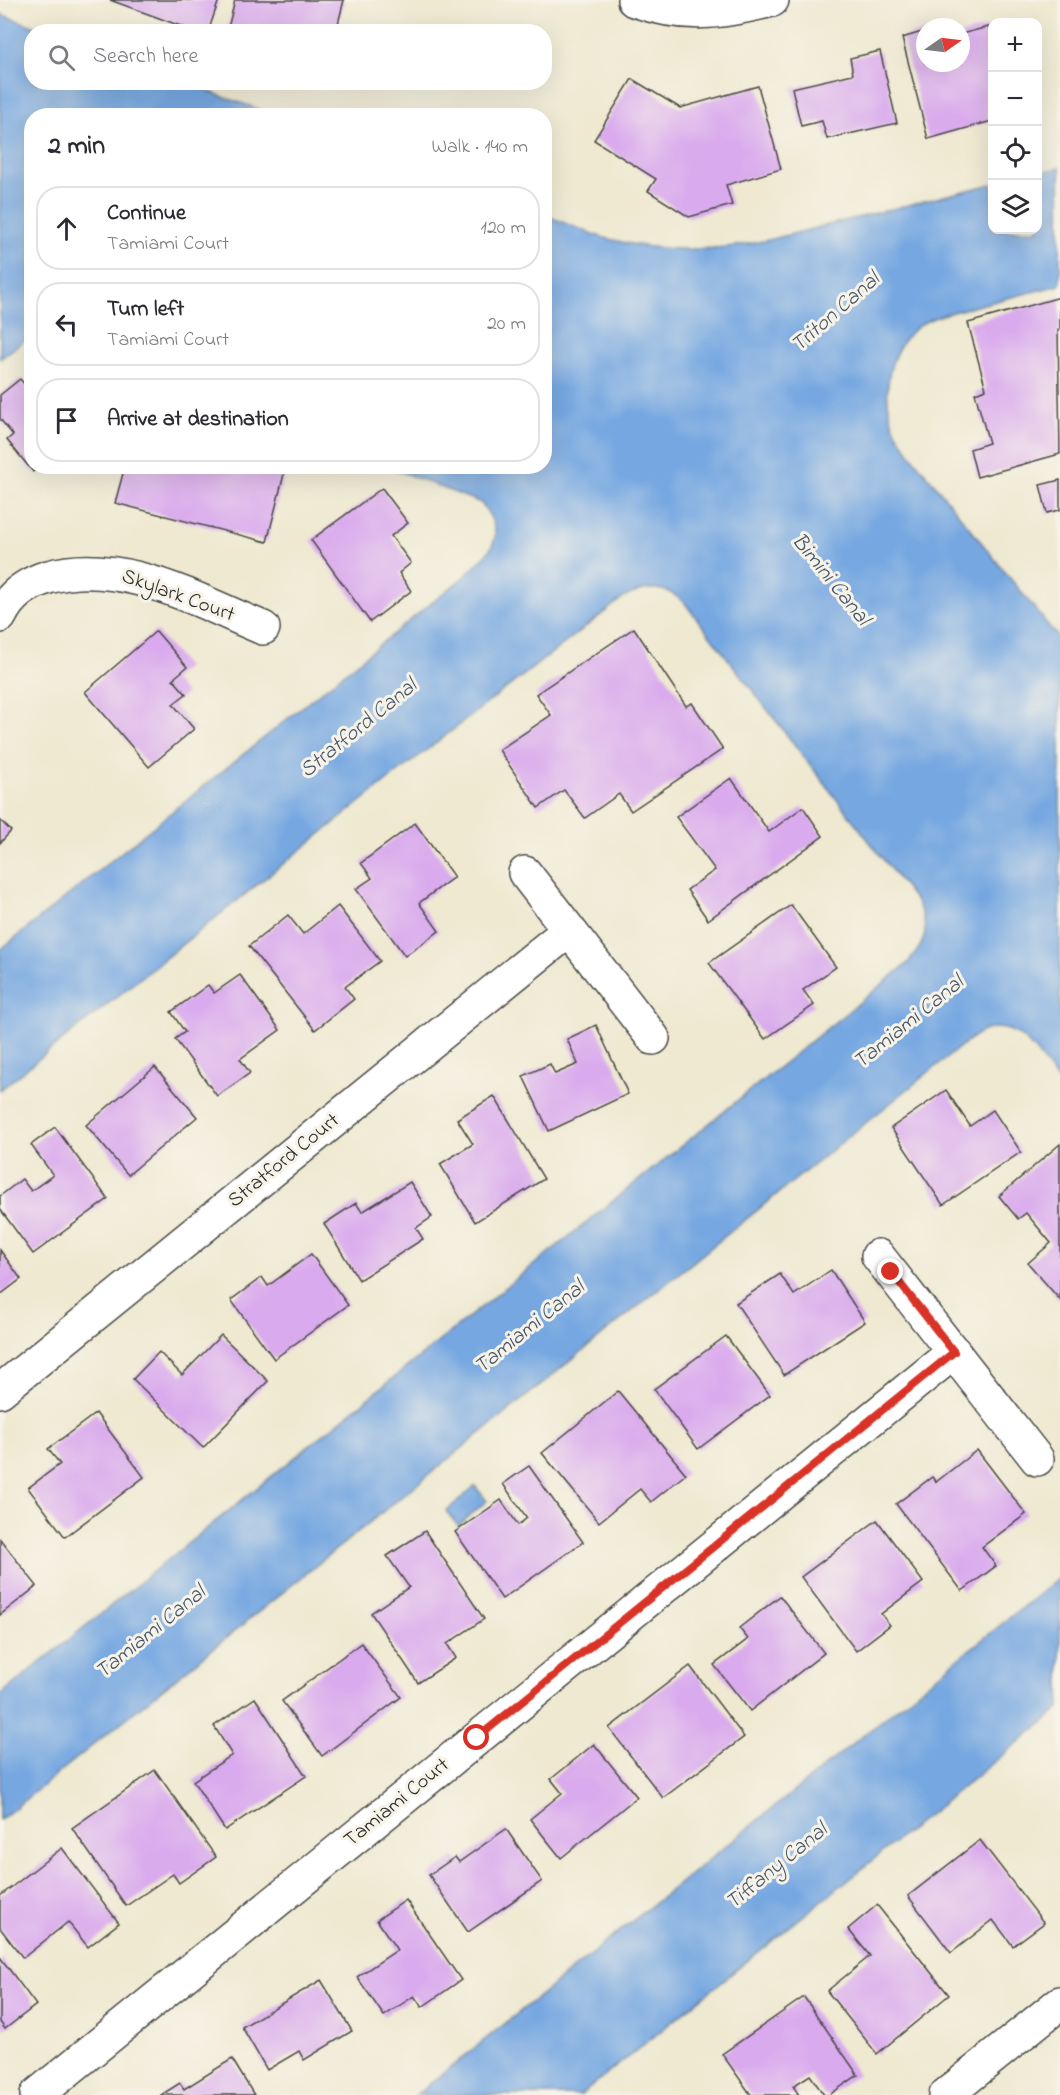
<!DOCTYPE html>
<html lang="en">
<head>
<meta charset="utf-8">
<style>
	:root { --surface:#fff; --page:#f7f7f7; --text:#2b2b33; --muted:#7c7c81; --line:#e1e1e2 }
	body { margin:0; font-family:"Indie Flower",sans-serif; background:var(--page); color:var(--text) }
	.controls { position:absolute; right:18px; top:18px; display:grid; overflow:hidden; border-radius:12px; box-shadow:0 6px 24px #0002 }
	.controls button { width:54px; height:54px; display:grid; place-items:center; padding:0; border:0; border-bottom:2px solid var(--line); background:var(--surface); color:var(--text); font:30px sans-serif }
	.compass { position:absolute; left:916px; top:18px; width:54px; height:54px; border-radius:50%; background:var(--surface); box-shadow:0 6px 24px #0002; rotate:76deg }
	.stop { position:absolute; width:18px; height:18px; margin:-14px; border:4px solid #d93025; border-radius:50%; background:#fff }
	.stop.end { background:#d93025; border-color:#fff; box-shadow:0 2px 6px #0008 }
	.list { margin:0; padding:0; list-style:none }
	h2 { display:flex; justify-content:space-between; align-items:center; height:78px; margin:0; padding:0 24px; font-size:26px }
	h2 small { font-size:20px; font-weight:400; color:var(--muted) }
	.list li { display:grid; grid-template-columns:39px 1fr auto; gap:18px; align-items:center; box-sizing:border-box; height:84px; margin:0 12px 12px; padding:0 12px; border:2px solid var(--line); border-radius:24px }
	.list b { display:block; font-size:22px; white-space:nowrap }
	.list p { margin:0; font-size:20px; white-space:nowrap; color:var(--muted) }
	.list em { font-size:20px; font-style:normal; color:var(--muted) }
	.icon { flex:none; width:33px; height:33px; fill:none; stroke:currentColor; stroke-width:2; stroke-linecap:round; stroke-linejoin:round }
	.map { position:relative; flex:none; width:1060px; height:2095px; overflow:hidden }
	.search { position:absolute; background:var(--surface); box-shadow:0 6px 24px #0002; left:24px; top:24px; width:528px; height:66px; display:flex; align-items:center; gap:15px; box-sizing:border-box; padding:0 21px; border-radius:24px; color:var(--muted); font-size:22px }
	.panel { position:absolute; background:var(--surface); box-shadow:0 6px 24px #0002; left:24px; top:108px; width:528px; height:366px; border-radius:24px }
	.map>svg:first-child { display:block }
	.water { fill:#76a7e1; stroke:#506986; stroke-width:1.5 }
	.building { fill:#d9aaed }
	.lines { fill:none; stroke-linecap:round; stroke-linejoin:round }
	.street-casing { stroke:#484844; stroke-width:36 }
	.street { stroke:#fff; stroke-width:33 }
	.route { stroke:#d93025; stroke-width:8 }
	.labels { text-anchor:middle; dominant-baseline:central; stroke-width:6; stroke-linejoin:round; paint-order:stroke }
	.street-label { font-size:21px; fill:#2b2b2b; stroke:#f7f3e8 }
	.water-label { font-size:22px; font-style:italic; fill:#45566b; stroke:#f7f3e8 }
</style>
</head>
<body>
<div class="map">
<svg width="1060" height="2095" viewBox="0 0 1060 2095">
	<rect width="100%" height="100%" fill="#f7f3e8"/>
	<filter id="ink" filterUnits="userSpaceOnUse"><feTurbulence type="fractalNoise" baseFrequency=".0167" numOctaves="2"/><feDisplacementMap in="SourceGraphic" scale="12" xChannelSelector="R" yChannelSelector="G"/><feConvolveMatrix kernelMatrix="1 2 1 2 8 2 1 2 1" color-interpolation-filters="sRGB"/></filter>
	<filter id="wash" filterUnits="userSpaceOnUse"><feTurbulence type="fractalNoise" baseFrequency=".008" numOctaves="4" result="noise"/><feDisplacementMap in="SourceGraphic" scale="24" xChannelSelector="R" yChannelSelector="G"/><feGaussianBlur stdDeviation="1.35" result="paint"/><feColorMatrix in="noise" values="0 0 0 0 0 0 0 0 0 0 0 0 0 0 0 0 0 1.4 0 .05"/><feComposite in="paint" operator="in"/></filter>
	<g filter="url(#wash)">
		<rect width="100%" height="100%" fill="#efe9d1"/>
		<g class="water">
			<polygon points="0,14 47,31 32,32 32,82 185,83 275,115 32,116 31,338 25,340 0,359"/>
			<path d="M1060,167v118c-27,7 -53,13 -80,20 -18,5 -36,8 -53,16 -39,19 -49,75 -30,112 5,9 12,18 18,27l145,180v444c-17,-22 -40,-66 -74,-54 -6,2 -11,6 -16,9l-970,781v-125l907,-731c19,-22 24,-34 10,-61l-233,-301c-21,-18 -37,-16 -61,-4l-231,179 -392,313v-140l465,-374c26,-26 44,-38 16,-73l-92,-36 155,-1 1,-251c21,8 42,18 64,24 53,14 106,13 159,1l224,-56v46h46v-57z"/>
			<polygon points="475,1486 487,1501 458,1526 446,1511"/>
			<polygon points="1060,1577 1060,1709 581,2095 416,2095"/>
		</g>
		<g id="blocks">
			<g class="building">
				<polygon points="110,0 219,0 208,32 197,32"/>
				<polygon points="235,0 344,0 336,32 227,32"/>
				<polygon points="992,26 992,121 928,139 902,38 925,31 925,63 961,63 961,34"/>
				<polygon points="880,51 897,123 827,139 822,121 801,126 792,88 853,74 850,58"/>
				<polygon points="632,79 680,108 758,86 781,169 726,185 732,205 689,217 648,191 656,179 594,140"/>
				<polygon points="1060,297 1060,329 1058,330 1060,454 977,477 970,449 989,443 975,393 986,389 968,323"/>
				<polygon points="20,379 32,393 32,466 39,466 33,472 7,440 13,435 0,419 0,395"/>
				<polygon points="125,466 286,466 267,542 115,503"/>
				<polygon points="1060,480 1060,510 1047,513 1040,485"/>
				<polygon points="382,488 408,523 391,536 411,563 399,573 411,591 370,622 311,540"/>
				<polygon points="634,628 686,706 692,703 723,749 631,811 619,794 585,818 564,790 538,808 499,750 551,715 536,694"/>
				<polygon points="156,631 187,667 173,679 186,694 173,704 194,729 149,767 85,692"/>
				<polygon points="731,778 769,832 803,807 823,836 708,920 687,890 715,870 676,817"/>
				<polygon points="0,820 11,831 0,843"/>
				<polygon points="415,823 454,877 419,903 439,931 405,956 356,889 372,878 361,863"/>
				<polygon points="791,905 836,967 803,990 814,1005 765,1039 709,963"/>
				<polygon points="338,906 380,961 345,987 354,999 315,1030 249,946 288,915 303,934"/>
				<polygon points="240,975 280,1030 240,1059 250,1073 217,1096 175,1039 185,1032 171,1012 208,985 214,993"/>
				<polygon points="596,1025 628,1094 549,1131 523,1076 550,1064 555,1074 578,1064 567,1039"/>
				<polygon points="155,1067 197,1117 128,1175 86,1125"/>
				<polygon points="946,1090 970,1126 993,1110 1021,1152 943,1205 891,1128"/>
				<polygon points="494,1096 544,1179 475,1222 440,1164 473,1144 457,1119"/>
				<polygon points="55,1127 108,1199 33,1254 0,1209 0,1196 22,1179 31,1191 53,1175 31,1145"/>
				<polygon points="1060,1144 1060,1300 1028,1263 1051,1243 1026,1213 1018,1219 999,1196"/>
				<polygon points="410,1182 432,1217 416,1228 423,1239 359,1280 324,1224 356,1203 362,1212"/>
				<polygon points="0,1250 21,1279 0,1295"/>
				<polygon points="311,1254 348,1305 274,1359 231,1300 262,1277 268,1286"/>
				<polygon points="831,1270 865,1322 784,1375 736,1303 780,1274 794,1295"/>
				<polygon points="221,1335 268,1381 203,1448 133,1379 159,1352 182,1375"/>
				<polygon points="726,1336 770,1395 698,1449 654,1389"/>
				<polygon points="618,1391 686,1474 651,1502 640,1489 599,1522 542,1453"/>
				<polygon points="96,1413 144,1477 65,1537 28,1488 60,1464 48,1449"/>
				<polygon points="977,1450 1026,1514 982,1547 996,1566 962,1591 896,1504 932,1477 936,1482"/>
				<polygon points="529,1466 583,1542 502,1599 455,1532 501,1500 518,1525 527,1518 503,1484"/>
				<polygon points="877,1520 923,1582 881,1614 890,1625 856,1651 801,1577"/>
				<polygon points="425,1531 484,1619 447,1644 456,1658 418,1683 371,1613 409,1587 387,1556"/>
				<polygon points="0,1539 37,1586 0,1615"/>
				<polygon points="780,1596 824,1653 750,1711 714,1665 748,1639 739,1628"/>
				<polygon points="361,1643 401,1697 322,1756 282,1701"/>
				<polygon points="690,1666 744,1737 663,1798 609,1728"/>
				<polygon points="255,1698 306,1776 225,1830 193,1781 232,1755 214,1726"/>
				<polygon points="594,1744 637,1797 561,1858 530,1819 562,1793 551,1779"/>
				<polygon points="155,1770 216,1857 179,1883 173,1874 126,1906 72,1828"/>
				<polygon points="506,1829 542,1881 468,1932 429,1875 455,1857 459,1862"/>
				<polygon points="980,1840 1044,1923 1013,1946 993,1920 951,1953 908,1896"/>
				<polygon points="62,1848 119,1923 88,1947 68,1922 23,1958 0,1928 0,1896"/>
				<polygon points="406,1900 461,1980 422,2007 414,1996 384,2016 357,1977 397,1950 377,1920"/>
				<polygon points="877,1905 949,1995 877,2054 827,1991 870,1956 848,1929"/>
				<polygon points="0,1957 36,2005 5,2029 0,2022"/>
				<polygon points="321,1980 352,2031 304,2060 299,2051 267,2070 242,2027"/>
				<polygon points="804,1997 858,2075 829,2095 824,2095 810,2075 793,2086 799,2095 751,2095 722,2054"/>
				<polygon points="232,2059 254,2095 161,2095 180,2083 184,2089"/>
			</g>
		</g>
	</g>
	<g filter="url(#ink)">
		<use href="#blocks" fill-opacity="0" stroke="#484844" stroke-width="1.5"/>
		<g class="lines">
			<g class="street-casing">
				<g id="street">
					<path d="M634,0c51,18 86,13 138,0"/>
					<path d="M0,616c10,-21 26,-32 48,-39 73,-21 149,24 215,51"/>
					<polyline points="525,873 653,1038"/>
					<polyline points="878,1256 1037,1459"/>
					<polyline points="0,1391 568,931"/>
					<polyline points="37,2095 954,1352"/>
					<polyline points="946,2095 1060,2003"/>
				</g>
			</g>
			<use href="#street" class="street"/>
		</g>
	</g>
	<g class="lines" filter="url(#ink)">
		<polyline class="route" points="477,1738 954,1352 891,1272"/>
	</g>
	<g class="labels">
		<g class="street-label">
			<text transform="translate(178 596) rotate(20)">Skylark Court</text>
			<text transform="translate(284 1161) rotate(-39)">Stratford Court</text>
			<text transform="translate(397 1803) rotate(-39)">Tamiami Court</text>
		</g>
		<g class="water-label">
			<text transform="translate(836 313) rotate(-41)">Triton Canal</text>
			<text transform="translate(830 580) rotate(51)">Bimini Canal</text>
			<text transform="translate(359 729) rotate(-39)">Stratford Canal</text>
			<text transform="translate(909 1023) rotate(-39)">Tamiami Canal</text>
			<text transform="translate(530 1328) rotate(-39)">Tamiami Canal</text>
			<text transform="translate(151 1633) rotate(-39)">Tamiami Canal</text>
			<text transform="translate(777 1867) rotate(-39)">Tiffany Canal</text>
		</g>
	</g>
</svg>
<div class="controls">
<button>+</button>
<button>−</button>
<button><svg class="icon" aria-label="locate" viewBox="0 0 24 24"><circle cx="12" cy="12" r="6"/><path d="M12 2v4M12 18v4M2 12h4M18 12h4"/></svg></button>
<button><svg class="icon" aria-label="layers" viewBox="0 0 24 24"><path d="M12 4l9 5-9 5-9-5zM3 14l9 5 9-5"/></svg></button>
</div>
<svg class="compass" viewBox="-18 -18 36 36"><path d="M0-13l5 13h-10z" fill="#e53935"/><path d="M0 13l5-13h-10z" fill="#7c7c81"/></svg>
<div class="stop" style="left:477px;top:1738px"></div>
<div class="stop end" style="left:891px;top:1272px"></div>
<div class="search"><svg class="icon" aria-label="search" viewBox="0 0 24 24"><circle cx="10" cy="10" r="6"/><path d="M15 15l6 6"/></svg>Search here</div>
<section class="panel">
<h2>2 min<small>Walk · 140 m</small></h2>
<ul class="list">
<li><svg class="icon" aria-label="ahead" viewBox="0 0 24 24"><path d="M12 20V5M6 11l6-6 6 6"/></svg><div><b>Continue</b><p>Tamiami Court</p></div><em>120 m</em></li>
<li><svg class="icon" aria-label="left" viewBox="0 0 24 24"><path d="M17 20v-9H6M10 6l-5 5 5 5"/></svg><div><b>Turn left</b><p>Tamiami Court</p></div><em>20 m</em></li>
<li><svg class="icon" aria-label="arrive" viewBox="0 0 24 24"><path d="M6 21V4h12l-3 4 3 4H6"/></svg><div><b>Arrive at destination</b></div></li>
</ul>
</section>
</div>
</body>
</html>
